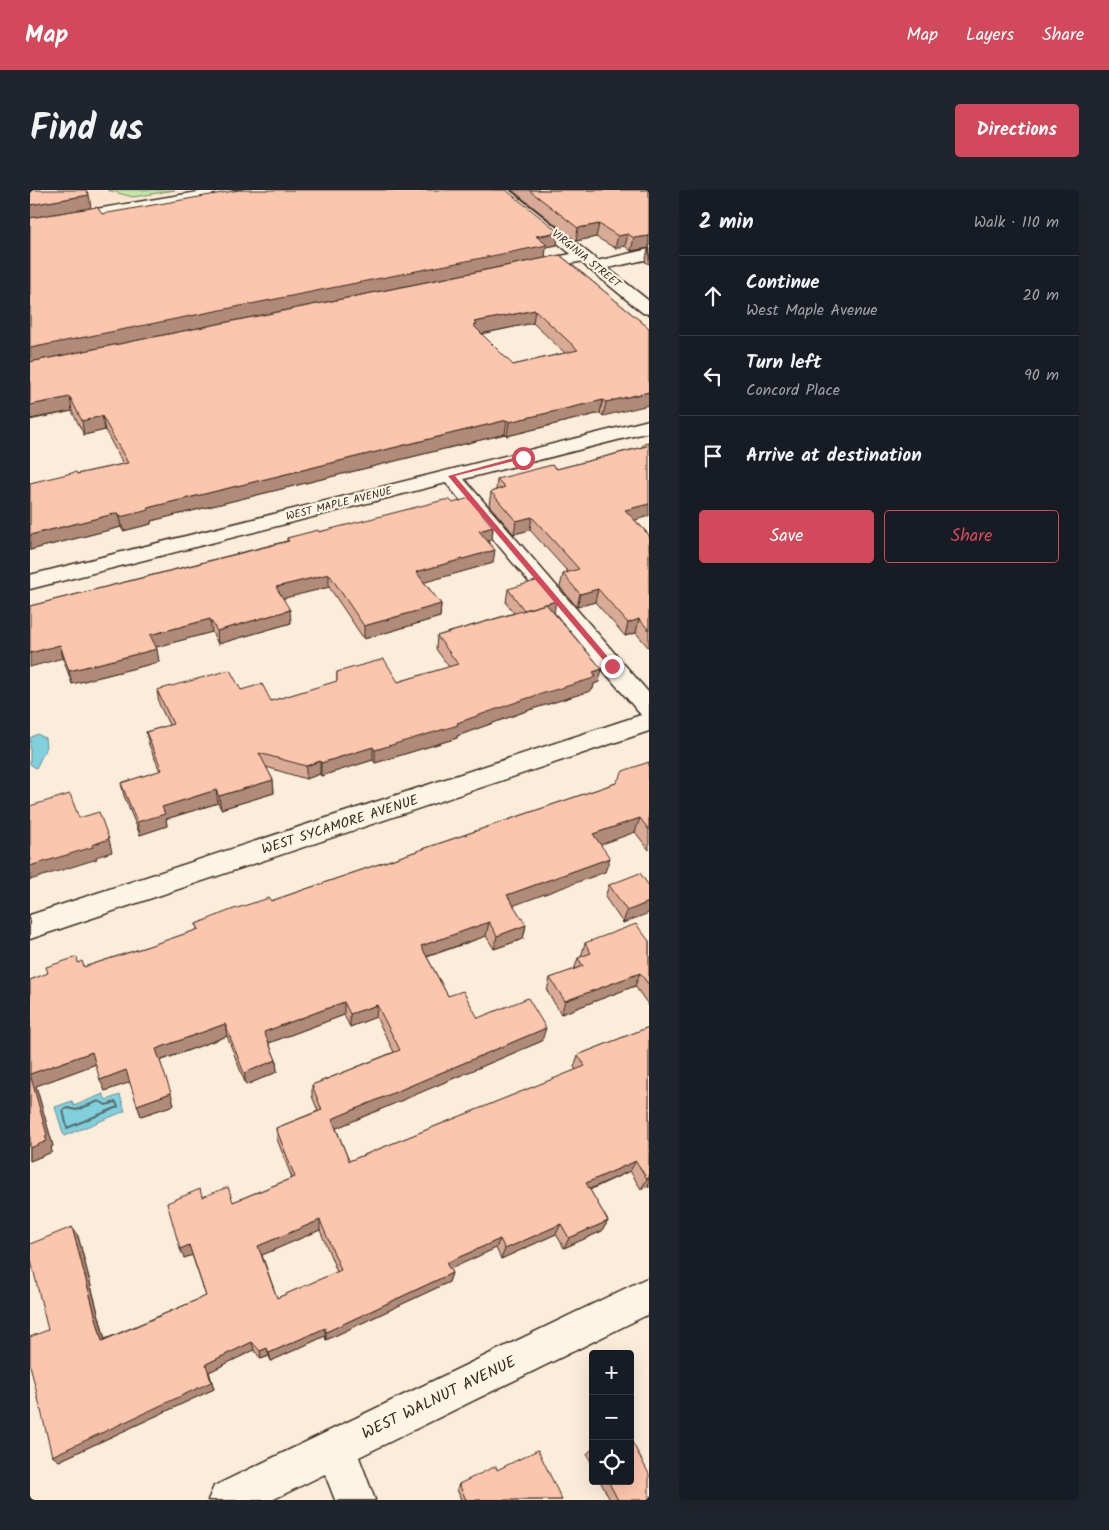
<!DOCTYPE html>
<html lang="en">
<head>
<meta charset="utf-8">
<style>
	:root { --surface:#171b24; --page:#20242c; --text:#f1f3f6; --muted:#9ea1a6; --line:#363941; --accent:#d1495b }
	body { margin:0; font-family:Kalam,sans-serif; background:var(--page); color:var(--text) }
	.controls { position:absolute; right:15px; bottom:15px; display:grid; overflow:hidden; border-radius:5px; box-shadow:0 5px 20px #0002 }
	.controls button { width:45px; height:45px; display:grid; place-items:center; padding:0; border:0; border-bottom:1px solid var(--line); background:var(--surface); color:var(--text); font:25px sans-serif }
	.stop { position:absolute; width:15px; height:15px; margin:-11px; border:4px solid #d1495b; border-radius:50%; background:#fff }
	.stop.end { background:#d1495b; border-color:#fff; box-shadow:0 1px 5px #0008 }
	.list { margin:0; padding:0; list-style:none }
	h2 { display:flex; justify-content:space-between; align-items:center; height:65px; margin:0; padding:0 20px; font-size:21px }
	h2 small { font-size:16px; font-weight:400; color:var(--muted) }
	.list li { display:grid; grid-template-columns:32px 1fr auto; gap:15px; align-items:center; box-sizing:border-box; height:80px; padding:0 20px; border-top:1px solid var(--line) }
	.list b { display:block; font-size:19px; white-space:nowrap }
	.list p { margin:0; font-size:16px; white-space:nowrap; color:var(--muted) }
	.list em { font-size:16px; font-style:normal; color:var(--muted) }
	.actions { display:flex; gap:10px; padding:15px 20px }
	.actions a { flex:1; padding:11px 0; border:1px solid var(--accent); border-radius:5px; text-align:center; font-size:18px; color:var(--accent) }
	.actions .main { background:var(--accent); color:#fff }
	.icon { flex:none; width:28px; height:28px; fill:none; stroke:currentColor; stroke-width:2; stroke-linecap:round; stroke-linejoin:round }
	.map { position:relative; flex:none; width:619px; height:1310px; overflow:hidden; border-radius:5px }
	header { display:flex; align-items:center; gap:30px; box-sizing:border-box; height:70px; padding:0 25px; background:var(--accent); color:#fff }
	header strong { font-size:24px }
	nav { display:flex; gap:28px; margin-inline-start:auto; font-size:18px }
	.intro { display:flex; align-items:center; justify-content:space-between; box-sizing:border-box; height:120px; padding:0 30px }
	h1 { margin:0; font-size:35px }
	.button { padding:12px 22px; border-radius:5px; background:var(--accent); color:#fff; font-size:18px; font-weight:700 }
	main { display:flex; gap:30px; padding:0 30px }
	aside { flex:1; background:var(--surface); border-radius:5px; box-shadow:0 5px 20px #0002 }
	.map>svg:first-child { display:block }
	.built { fill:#fce1cd }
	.green { fill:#c0eaa6; stroke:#7e8a62 }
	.water { fill:#81d0de; stroke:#658e91 }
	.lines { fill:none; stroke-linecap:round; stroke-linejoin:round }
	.shore { stroke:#576c6b; stroke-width:2 }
	.minor-casing { stroke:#3b2a1e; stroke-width:3 }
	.tertiary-casing { stroke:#3b2a1e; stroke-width:3 }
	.minor { fill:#fcf5e5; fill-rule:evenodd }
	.tertiary { fill:#fcf5e5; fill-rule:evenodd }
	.wall { fill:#d9aa96; stroke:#3b2a1e; fill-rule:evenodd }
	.shaded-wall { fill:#b08b7a; stroke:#3b2a1e }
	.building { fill:#fcc6ae; stroke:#3b2a1e; fill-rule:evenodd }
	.route { fill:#d1495b }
	.labels { text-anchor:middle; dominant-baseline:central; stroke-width:4.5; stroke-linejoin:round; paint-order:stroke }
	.far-street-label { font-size:11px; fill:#3b2a1e; stroke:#fcf5e5 }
	.street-label { font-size:14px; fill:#3b2a1e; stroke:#fcf5e5 }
	.near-street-label { font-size:16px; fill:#3b2a1e; stroke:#fcf5e5 }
</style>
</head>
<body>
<header>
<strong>Map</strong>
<nav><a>Map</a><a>Layers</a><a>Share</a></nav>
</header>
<div class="intro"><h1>Find us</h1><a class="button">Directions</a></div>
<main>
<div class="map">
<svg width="619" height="1310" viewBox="0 0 619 1310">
	<rect width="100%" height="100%" fill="#fcecda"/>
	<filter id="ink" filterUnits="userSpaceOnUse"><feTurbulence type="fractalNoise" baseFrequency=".02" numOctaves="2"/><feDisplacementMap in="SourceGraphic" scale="10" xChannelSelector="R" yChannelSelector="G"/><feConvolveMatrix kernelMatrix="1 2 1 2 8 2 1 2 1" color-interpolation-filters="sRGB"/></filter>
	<g filter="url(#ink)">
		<polygon class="built" points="0,0 157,0 0,26"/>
		<polygon class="green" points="77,0 145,0 103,7"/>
		<g class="water">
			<polygon points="7,544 15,548 16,558 6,578 0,574 0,548"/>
			<polygon points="73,904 76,910 90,905 95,921 34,946 25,917 42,911 44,916"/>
		</g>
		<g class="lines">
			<polygon class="shore" points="69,911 76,915 86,912 88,917 37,938 33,920 38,918 46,920"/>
			<g class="minor-casing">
				<g id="minor">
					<polygon points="180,0 212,0 210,3 205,4 0,40 0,30"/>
					<polygon points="619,59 619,69 564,81 558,79 556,76 558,73"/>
					<polygon points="552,62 558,64 560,67 558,70 499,82 493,80 491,77 493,74 499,72"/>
					<polygon points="619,230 619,242 434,289 619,503 619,541 0,749 0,725 611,525 416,293 0,399 0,385"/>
					<polygon points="619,1087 619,1124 329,1267 345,1310 305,1310 295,1284 242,1310 178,1310 184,1296"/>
				</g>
			</g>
			<g class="tertiary-casing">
				<polygon id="tertiary" points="463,0 479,0 619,111 619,124 613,123"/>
			</g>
			<use href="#minor" class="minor"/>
			<use href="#tertiary" class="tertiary"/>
		</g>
		<g class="wall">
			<polygon points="482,0 619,0 619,58 601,61 595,56 585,58 566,47 546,51"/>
			<path d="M72,24l455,31 -11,2 -1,11 -325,65 340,-68 89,73 -46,88 -3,-3 -93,23 -2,-2 -354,87v3l-28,7 -2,-4 -91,23v-67l47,-9 46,-10 -18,-34 -21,5 -12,-24 -42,9v-202zM503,133l32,30 -52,12 -32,-31z"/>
			<polygon points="619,58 619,74 615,72 618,59"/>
			<polygon points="619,252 605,330 619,345 619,458 606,443 595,446 565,412 547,417 530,397 533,384 538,382 500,340 484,344 459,315 461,302 466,300 467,289 527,279 612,257 614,253"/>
			<polygon points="423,313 463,337 462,350 458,351 463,373 394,392 411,414 410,427 334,449 299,397 253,408 261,433 188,454 182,442 126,457 129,472 42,494 33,468 0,416 257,351 257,348 289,342"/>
			<polygon points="478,399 524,423 569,492 564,494 563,499 557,502 499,520 427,546 427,548 345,573 343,570 291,586 290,584 276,589 236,577 243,590 244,603 191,619 188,613 136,629 137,636 110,645 94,606 91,593 130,581 119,555 116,542 139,535 129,514 127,500 211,500 241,511 307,492 307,482 368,492 419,477 406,459 407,446 484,423 476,413"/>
			<path d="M619,572v88l-14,-18 -35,12 5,28 -92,33 13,20 -3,14 -29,10 -8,-13 -59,21 21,39 30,22 64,23 -206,87 13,33 227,-91 -2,-3 4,-12 71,-28v161l-1,-2 -7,3 -11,-18 -40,19 18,31 -6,10 -38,17 -8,-14 -55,25 -5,-11 -46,21 2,4 -3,9 -123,58 -1,-4 -54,25 -2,-5 -8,3 -7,-9 -45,22 5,17 -155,72 -11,-131 30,-94 27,103 101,-43 -14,-41 -8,3 18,-61 31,5 59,-24 -15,-39 -1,-11 42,-17 -6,-15v-11l82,-33 -18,-35 -26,10 -6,-12 -75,28 7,17 1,12 -31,13 -19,-49 -67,25 14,44 -33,11 -11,-34 -25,9 -9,-27 -60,22 17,60 -2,1 1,5 -22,9v-181l49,-17 5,4 65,-21 48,-16 -1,-6 75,-23 345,-118zM290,1040l17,42 -60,26 -15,-43z"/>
			<polygon points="579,695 619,696 593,733 575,707"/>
			<polygon points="619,751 619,816 605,796 531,824 517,801 520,788 544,780 548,768 551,767 555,753"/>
			<polygon points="563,1258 563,1276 557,1264"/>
			<polygon points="467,1280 532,1310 431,1310 427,1299 429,1294"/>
			<polygon points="570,1291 600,1291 619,1310 580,1310"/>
		</g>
		<g class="shaded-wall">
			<polygon points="59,5 61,18 0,28 0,15"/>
			<polygon points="569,34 566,47 546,51 548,38"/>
			<polygon points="529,42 527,55 516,57 515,68 0,172 0,158"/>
			<polygon points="598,44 595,56 585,58 588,46"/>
			<polygon points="619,46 619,58 601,61 604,48"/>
			<polygon points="505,120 503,133 445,145 443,135 444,132"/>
			<polygon points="619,202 619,215 573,226 576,212"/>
			<polygon points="40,207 42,221 0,229 0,215"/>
			<polygon points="573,210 570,223 477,246 479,232"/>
			<polygon points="72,226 75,240 54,245 52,231"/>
			<polygon points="477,230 475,244 121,331 121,334 93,341 90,327 117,318"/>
			<polygon points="619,314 619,326 592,334 595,320"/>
			<polygon points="88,323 91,337 0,360 0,345"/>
			<polygon points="502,327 500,340 484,344 486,331"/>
			<polygon points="463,337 462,350 447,354 449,341"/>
			<polygon points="465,360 463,373 385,395 386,382"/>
			<polygon points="299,384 299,397 247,410 246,397"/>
			<polygon points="568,399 565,412 547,417 550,404"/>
			<polygon points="526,411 524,424 492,433 494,420"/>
			<polygon points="411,414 410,427 334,449 334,436"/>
			<polygon points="260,420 261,433 188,454 187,441"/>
			<polygon points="180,429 182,442 123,458 120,445"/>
			<polygon points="609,429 606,443 595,446 598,433"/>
			<polygon points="30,455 33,468 0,477 0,463"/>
			<polygon points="127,459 129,472 42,494 39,481"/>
			<polygon points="572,479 569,492 564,494 563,499 557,502 499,520 427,546 427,548 345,573 345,560 427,533"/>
			<polygon points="343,557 343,570 291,586 291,573"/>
			<polygon points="290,571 290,584 276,589 276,576"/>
			<polygon points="243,590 244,603 191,619 189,606"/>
			<polygon points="186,600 188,613 136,629 137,636 110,645 107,632 132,617"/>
			<polygon points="610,628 605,642 559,659 563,644"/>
			<polygon points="79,649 82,662 66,667 67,669 0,690 0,676"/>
			<polygon points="580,668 575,682 474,719 477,705"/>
			<polygon points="619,712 619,723 593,733 597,721"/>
			<polygon points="459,732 456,746 389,769 391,756"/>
			<polygon points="496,735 493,749 464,759 467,746"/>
			<polygon points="610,783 605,796 531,824 535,811"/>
			<polygon points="314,812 314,825 236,854 234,842"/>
			<polygon points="347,815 346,827 320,837 320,824"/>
			<polygon points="195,834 197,846 129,871 126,859"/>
			<polygon points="516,838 512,851 302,940 302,929"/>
			<polygon points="62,862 66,874 6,896 23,956 21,957 22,962 0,971 0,884"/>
			<polygon points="246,870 247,882 216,895 214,883"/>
			<polygon points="96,880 101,892 75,901 70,890"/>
			<polygon points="141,903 144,915 111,926 107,915"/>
			<polygon points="606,971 600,981 551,1003 556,993"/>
			<polygon points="619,988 619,994 618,996 611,999 617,989"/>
			<polygon points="290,1030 290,1040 230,1066 228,1056"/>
			<polygon points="578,1031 572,1041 534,1058 539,1048"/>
			<polygon points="531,1034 526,1044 471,1069 475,1059"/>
			<polygon points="42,1037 48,1046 77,1158 72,1151"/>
			<polygon points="470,1049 466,1058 414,1082 416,1073"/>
			<polygon points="159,1055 163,1065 154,1068 150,1059"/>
			<polygon points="422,1083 419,1092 296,1150 296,1142"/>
			<polygon points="295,1138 295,1146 241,1171 239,1163"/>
			<polygon points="222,1152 224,1160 179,1182 184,1199 29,1271 22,1266 176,1174"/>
			<polygon points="237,1158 239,1166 231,1169 230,1161"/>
		</g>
		<g class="building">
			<polygon points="0,0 56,0 59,5 0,15"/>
			<polygon points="209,0 476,0 529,42 506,46 517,55 0,158 0,28 67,17 72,24"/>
			<polygon points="499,0 619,0 619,46 604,48 598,44 588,46 569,34 548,38"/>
			<path d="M530,65l89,73v64l-43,10 -3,-2 -94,22 -2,-2 -360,88 2,2 -29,7 -2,-4 -88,22v-52l46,-11 1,2 51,-11 -26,-47 -20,5 -12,-24 -40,8v-43zM505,120l43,40 -65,15 -40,-40 4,-1 -3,-2z"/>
			<polygon points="619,252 619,314 595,320 619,345 619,440 609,429 598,433 568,399 550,404 533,384 549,379 502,327 486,331 461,302 475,297 467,289 522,275 527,279 617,256 614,253"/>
			<polygon points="439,308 463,337 449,341 465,360 386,382 411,414 334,436 299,384 246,397 260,420 187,441 180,429 120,445 127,459 39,481 30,455 0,463 0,416 259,351 257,348 288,340 289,342 414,310 420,310 423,313"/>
			<polygon points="509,390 526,411 494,420 478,399"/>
			<polygon points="516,414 572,479 563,482 566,486 561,489 501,507 427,533 428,535 345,560 343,557 291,573 290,571 276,576 229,563 243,590 189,606 186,600 132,617 135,624 107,632 91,593 132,580 116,542 143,534 127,500 200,480 211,500 232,494 241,511 307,491 307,482 354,469 368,492 428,474 407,446"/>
			<path d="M619,572v68l-9,-12 -47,16 17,24 -103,37 19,30 -29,11 -8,-14 -68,24 27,50 15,-5 15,27 50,-20 18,30 -214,91 17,42 236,-95 -7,-11 71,-28v151l-2,1 -11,-18 -50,22 22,38 -39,17 -8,-14 -56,25 -5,-10 -54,24 6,10 -126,59 -1,-4 -56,25 -2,-5 -7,3 -8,-9 -46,22 5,18 -159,74 -22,-91v-28l18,-7 -18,-74v-12l42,-17 30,114 104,-45 -17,-51 -9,4 -13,-46 33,-14 2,8 26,-10 5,15 62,-25 -19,-49 46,-18 -10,-25 88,-35 -23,-45 -27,9 -6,-12 -80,30 12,28 -32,13 -19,-49 -69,25 15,44 -34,12 -11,-35 -26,10 -8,-28 -62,22 17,61 -2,1 2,5 -17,7v-168l18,-7 -2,-6 31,-10 1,6 4,-2 2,6 65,-21 50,-17 -3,-5 35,-14 38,-12 2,3 345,-118 7,-12zM290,1030l21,50 -64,28 -19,-52z"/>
			<polygon points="40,604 49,628 69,622 79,649 62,655 63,657 0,676 0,616"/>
			<polygon points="610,683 619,696 619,712 597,721 579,695"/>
			<polygon points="606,734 619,751 619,795 610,783 535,811 520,788 553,776 548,768 561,763 555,753"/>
			<polygon points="600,1248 619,1284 619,1310 588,1310 578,1291 600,1291"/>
			<polygon points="508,1260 532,1310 436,1310 429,1294 466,1276 467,1280"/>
		</g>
	</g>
	<polygon class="route" points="491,266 496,268 425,286 584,474 584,477 579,477 418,286"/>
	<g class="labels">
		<g class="far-street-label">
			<text transform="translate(556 69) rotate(39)">VIRGINIA STREET</text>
			<text transform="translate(309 314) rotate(-14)">WEST MAPLE AVENUE</text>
		</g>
		<g class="street-label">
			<text transform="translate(310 635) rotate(-18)">WEST SYCAMORE AVENUE</text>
		</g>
		<g class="near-street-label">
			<text transform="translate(409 1208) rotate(-26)">WEST WALNUT AVENUE</text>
		</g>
	</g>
</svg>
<div class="controls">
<button>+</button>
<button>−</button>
<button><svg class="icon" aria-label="locate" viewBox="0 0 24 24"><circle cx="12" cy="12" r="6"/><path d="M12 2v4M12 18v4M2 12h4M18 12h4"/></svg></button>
</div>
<div class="stop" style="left:493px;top:268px"></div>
<div class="stop end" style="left:582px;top:476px"></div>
</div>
<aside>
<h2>2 min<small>Walk · 110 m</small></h2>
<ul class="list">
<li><svg class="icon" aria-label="ahead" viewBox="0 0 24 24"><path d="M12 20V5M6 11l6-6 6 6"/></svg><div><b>Continue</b><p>West Maple Avenue</p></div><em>20 m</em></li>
<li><svg class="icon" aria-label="left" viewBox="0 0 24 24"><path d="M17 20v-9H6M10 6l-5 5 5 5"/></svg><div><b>Turn left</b><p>Concord Place</p></div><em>90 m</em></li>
<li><svg class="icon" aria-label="arrive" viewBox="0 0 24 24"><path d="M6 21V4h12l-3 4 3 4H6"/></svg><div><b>Arrive at destination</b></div></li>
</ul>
<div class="actions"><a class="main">Save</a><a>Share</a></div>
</aside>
</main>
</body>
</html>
